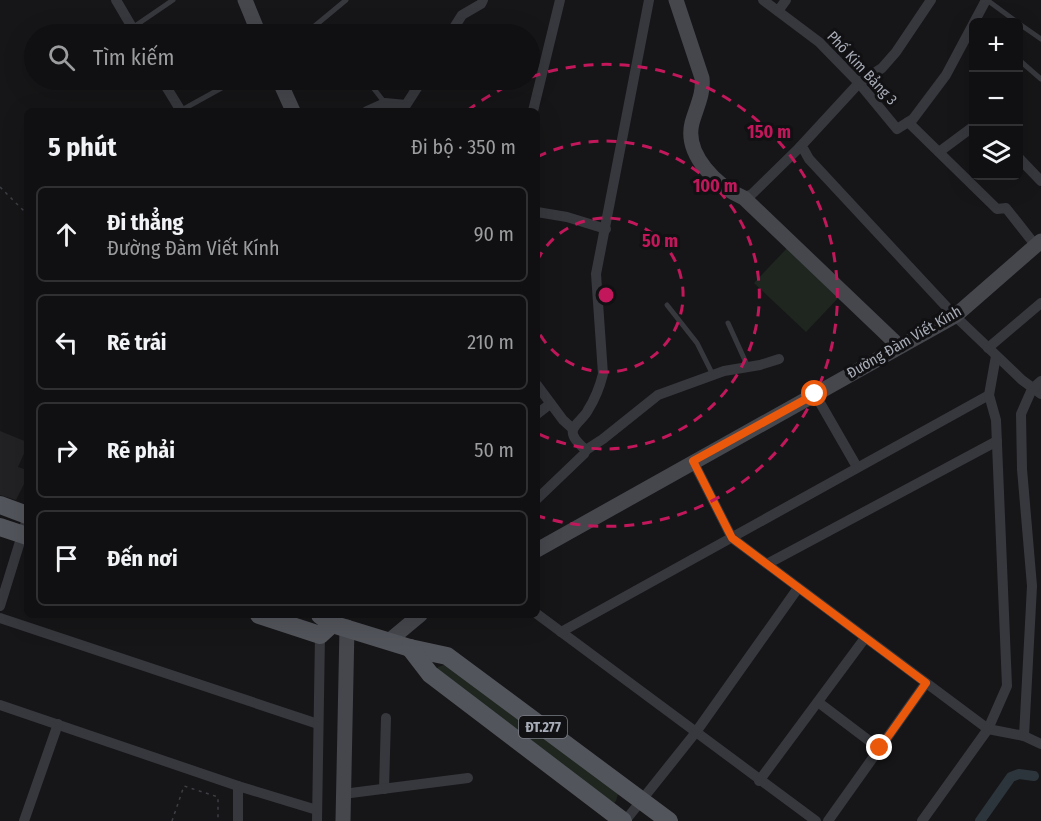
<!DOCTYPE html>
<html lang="vi">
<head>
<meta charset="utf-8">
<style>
	:root { --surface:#101012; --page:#1e1e20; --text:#f1f3f6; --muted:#9c9d9f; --line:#303032 }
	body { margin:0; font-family:"Fira Sans Condensed",sans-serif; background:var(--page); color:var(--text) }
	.controls { position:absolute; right:18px; top:18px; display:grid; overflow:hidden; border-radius:9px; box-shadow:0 6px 24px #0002 }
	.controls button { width:54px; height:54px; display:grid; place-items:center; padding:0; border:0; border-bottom:2px solid var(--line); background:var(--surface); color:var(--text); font:30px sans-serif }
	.stop { position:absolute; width:18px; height:18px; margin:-14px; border:4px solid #ea580c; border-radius:50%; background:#fff }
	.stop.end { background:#ea580c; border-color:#fff; box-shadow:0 2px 6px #0008 }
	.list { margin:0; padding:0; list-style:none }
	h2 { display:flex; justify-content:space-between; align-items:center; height:78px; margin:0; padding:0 24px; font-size:26px }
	h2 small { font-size:20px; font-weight:400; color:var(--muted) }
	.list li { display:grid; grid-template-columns:39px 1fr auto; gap:18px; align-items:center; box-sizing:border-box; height:96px; margin:0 12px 12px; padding:0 12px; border:2px solid var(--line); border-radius:9px }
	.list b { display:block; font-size:22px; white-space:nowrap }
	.list p { margin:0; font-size:20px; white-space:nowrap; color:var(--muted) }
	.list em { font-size:20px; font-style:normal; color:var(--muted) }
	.icon { flex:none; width:33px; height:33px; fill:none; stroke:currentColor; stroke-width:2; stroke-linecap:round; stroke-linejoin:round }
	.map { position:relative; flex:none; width:1041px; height:821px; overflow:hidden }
	.search { position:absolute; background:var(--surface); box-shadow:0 6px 24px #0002; left:24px; top:24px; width:516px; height:66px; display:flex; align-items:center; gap:15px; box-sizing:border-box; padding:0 21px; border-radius:33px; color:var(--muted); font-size:22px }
	.panel { position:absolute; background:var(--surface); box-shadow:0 6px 24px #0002; left:24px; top:108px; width:516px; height:510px; border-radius:9px }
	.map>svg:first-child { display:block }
	.built { fill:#222225 }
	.green { fill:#1e261f }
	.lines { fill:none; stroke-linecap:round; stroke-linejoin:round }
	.canal { stroke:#2c353c; stroke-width:10 }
	.path { stroke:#3d3f44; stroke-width:1.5; stroke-dasharray:3 4.5; stroke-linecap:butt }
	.lane { stroke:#37383d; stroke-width:5 }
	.street { stroke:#37383d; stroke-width:10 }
	.secondary { stroke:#45474d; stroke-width:15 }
	.primary { stroke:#53555c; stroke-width:18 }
	.route { stroke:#ea580c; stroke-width:8 }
	.ring { fill:none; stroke:#c2185b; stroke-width:3; stroke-dasharray:10 8 }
	.labels { text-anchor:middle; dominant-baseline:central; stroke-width:6; stroke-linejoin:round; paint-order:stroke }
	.shield { fill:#111113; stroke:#7b7e86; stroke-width:1.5 }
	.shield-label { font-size:14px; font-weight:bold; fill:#a8adb8 }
	.street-label { font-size:15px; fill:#a8adb8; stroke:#111113 }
	.centre { fill:#c2185b; stroke:#111113; stroke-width:3 }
	.ring-label { font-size:18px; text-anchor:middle; font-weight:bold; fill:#c2185b; stroke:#111113; stroke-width:6; stroke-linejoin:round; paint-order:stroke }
</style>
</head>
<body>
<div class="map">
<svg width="1041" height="821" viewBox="0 0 1041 821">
	<rect width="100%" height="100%" fill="#161618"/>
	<polygon class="built" points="0,431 27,442 27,447 18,467 27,470 27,478 16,500 0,495"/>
	<g class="green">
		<polygon points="789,246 841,295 806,332 754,283"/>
		<polygon points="444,665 616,791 618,794 616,801 614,803 436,672 438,667"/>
	</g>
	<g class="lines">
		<polyline class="canal" points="980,821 1011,777 1019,774 1034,776"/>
		<g class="path">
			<polyline points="0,187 27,214"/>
			<polyline points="172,821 184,786 218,797 218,821"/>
		</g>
		<g class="lane">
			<polyline points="987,0 1017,22"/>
			<polyline points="1018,23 1041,39"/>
			<polyline points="132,28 173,0"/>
			<polyline points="356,32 358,34"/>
			<polyline points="305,34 346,0"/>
			<polyline points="1018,59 1041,79"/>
			<polyline points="367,80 385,103"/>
			<polyline points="180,111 236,80"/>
			<polyline points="667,305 697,343 713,375"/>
			<polyline points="728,323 748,367"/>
		</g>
		<g class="street">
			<polyline points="116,0 136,34"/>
			<polyline points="763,0 819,42 859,83 897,129 913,119 946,75 986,0"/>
			<polyline points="778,11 786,0"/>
			<polyline points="450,34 462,15 481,4 483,0"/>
			<polyline points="162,80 181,111"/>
			<polyline points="367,111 385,103 406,105 422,80"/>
			<polyline points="533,111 560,0"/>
			<polyline points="908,122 997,209 1006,208 1036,246"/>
			<polyline points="800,147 859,83 882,68 896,52 931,0"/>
			<polyline points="939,152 974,126"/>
			<polyline points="1018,157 1041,181"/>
			<polyline points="744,198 752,194 800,147 804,150 809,159 955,316 1022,380 1041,394"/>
			<polyline points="537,212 567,217 606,229"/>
			<polyline points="988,348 1041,303"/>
			<polyline points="537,385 563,420 573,429"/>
			<polyline points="815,394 857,467"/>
			<polyline points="537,414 550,404"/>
			<polyline points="586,450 603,439 658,395 724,371 760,365 779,359"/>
			<polyline points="693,461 732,538 988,729 1024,736 1032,586 1022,469 1021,414 1032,389 1041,381"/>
			<path d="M537,499l47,-45 2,-4c-5,-4 -15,-13 -13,-20 2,-7 12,-13 15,-20 7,-11 12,-24 15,-36l-7,-100 53,-274"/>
			<polyline points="767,564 997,441"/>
			<polyline points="0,606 27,519"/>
			<polyline points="537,614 816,821"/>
			<polyline points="0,618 318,724"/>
			<polyline points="561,632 989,395"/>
			<polyline points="818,702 880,749"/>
			<polyline points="0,705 238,786 317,810"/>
			<polyline points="1024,736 1041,744"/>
			<polyline points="759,781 865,638"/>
			<polyline points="384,789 386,718"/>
			<polyline points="343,794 468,778"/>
			<polyline points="24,821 58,724"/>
			<polyline points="238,821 238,786"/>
			<polyline points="317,821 320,635"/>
			<polyline points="625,821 696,732 798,588"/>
			<polyline points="828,821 926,683"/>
			<polyline points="922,821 988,729 1007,686 996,420 989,395 996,356"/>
		</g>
		<g class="secondary">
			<polyline points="245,0 259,34"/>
			<path d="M676,0l26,78c2,16 -6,30 -10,45 -8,32 26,64 52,75l155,148"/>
			<polyline points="279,80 293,111"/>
			<polyline points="537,550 955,316 1041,241"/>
			<polyline points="390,640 420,615"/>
			<polyline points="343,821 347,627"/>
		</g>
		<g class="primary">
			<polyline points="0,505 27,515"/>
			<polyline points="0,527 27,536"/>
			<polyline points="259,615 320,635 332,624"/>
			<polyline points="320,615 332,624 410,648 447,656 669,821"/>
			<polyline points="410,648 430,674 623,821"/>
		</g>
	</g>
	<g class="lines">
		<polyline class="route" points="815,394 693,461 732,538 926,683 880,748"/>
	</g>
	<g class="ring">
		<path d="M537 261A77 77 0 1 1 537 329"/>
		<path d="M537 157A154 154 0 1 1 537 433"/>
		<path d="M467 111A231 231 0 0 1 521 80M531 77A231 231 0 1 1 538 516"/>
	</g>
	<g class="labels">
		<rect class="shield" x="519" y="716" width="48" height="22" rx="4.5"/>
		<g class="shield-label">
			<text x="543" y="727">ĐT.277</text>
		</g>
		<g class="street-label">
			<text transform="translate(862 68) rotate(47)">Phố Kim Bảng 3</text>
			<text transform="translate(904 342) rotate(-30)">Đường Đàm Viết Kính</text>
		</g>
	</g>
	<circle cx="606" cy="295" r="9" class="centre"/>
	<g class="ring-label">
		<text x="769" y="138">150 m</text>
		<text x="715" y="192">100 m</text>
		<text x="660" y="247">50 m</text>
	</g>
</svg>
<div class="controls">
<button>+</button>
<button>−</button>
<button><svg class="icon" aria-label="layers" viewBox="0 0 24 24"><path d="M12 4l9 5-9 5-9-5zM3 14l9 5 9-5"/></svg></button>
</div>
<div class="stop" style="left:815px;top:394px"></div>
<div class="stop end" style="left:880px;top:748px"></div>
<div class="search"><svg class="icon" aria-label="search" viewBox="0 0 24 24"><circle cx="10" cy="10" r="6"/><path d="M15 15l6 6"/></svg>Tìm kiếm</div>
<section class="panel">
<h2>5 phút<small>Đi bộ · 350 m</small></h2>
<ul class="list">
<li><svg class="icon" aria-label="ahead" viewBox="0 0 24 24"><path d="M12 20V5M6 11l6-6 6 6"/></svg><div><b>Đi thẳng</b><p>Đường Đàm Viết Kính</p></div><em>90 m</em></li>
<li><svg class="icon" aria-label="left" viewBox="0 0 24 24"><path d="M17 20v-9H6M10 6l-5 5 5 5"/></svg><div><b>Rẽ trái</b></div><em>210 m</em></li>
<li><svg class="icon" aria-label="right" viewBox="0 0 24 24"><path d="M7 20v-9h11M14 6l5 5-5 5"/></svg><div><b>Rẽ phải</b></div><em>50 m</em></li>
<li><svg class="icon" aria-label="arrive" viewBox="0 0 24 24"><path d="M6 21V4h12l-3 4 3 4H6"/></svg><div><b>Đến nơi</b></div></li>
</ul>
</section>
</div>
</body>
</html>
